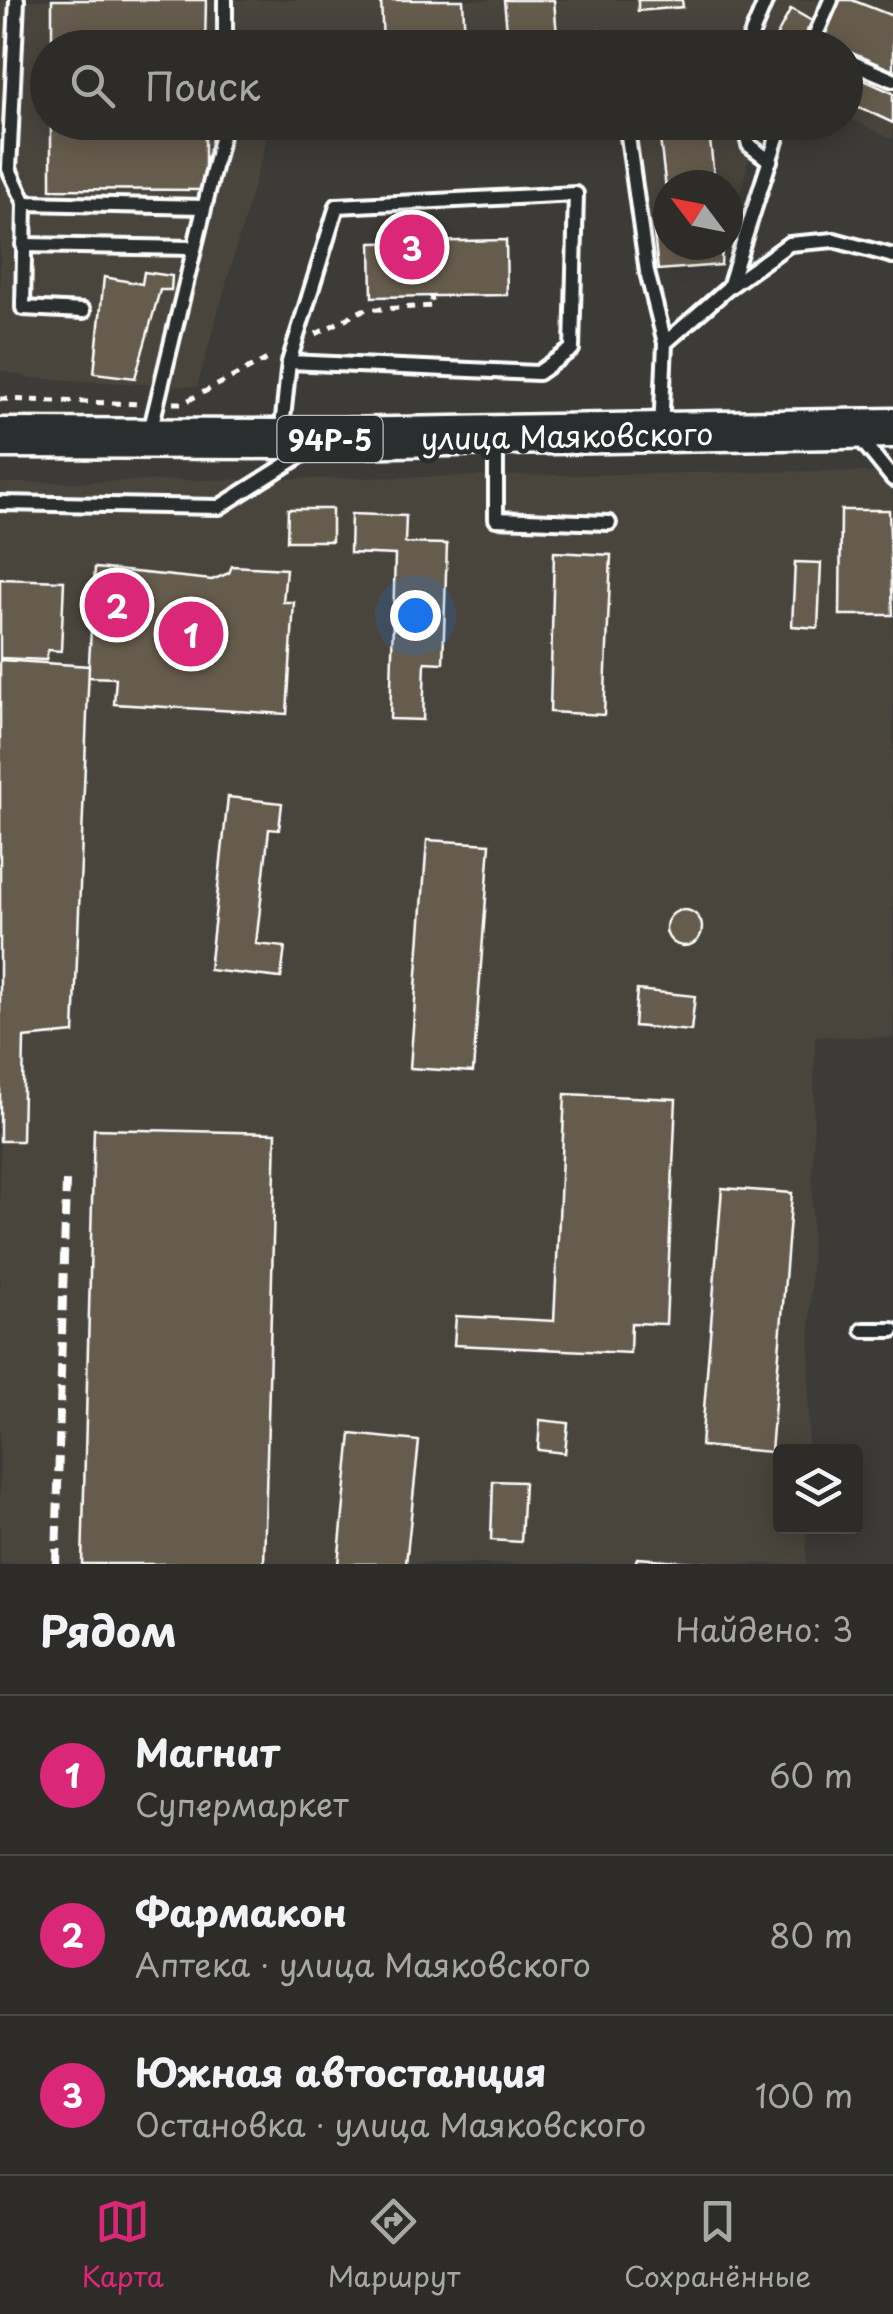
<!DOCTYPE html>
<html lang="ru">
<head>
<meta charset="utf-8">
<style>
	:root { --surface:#2d2c29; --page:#393835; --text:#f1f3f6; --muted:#a7a7a8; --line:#484846; --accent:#db2777 }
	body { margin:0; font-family:"Playpen Sans",sans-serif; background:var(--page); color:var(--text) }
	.controls { position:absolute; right:30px; bottom:30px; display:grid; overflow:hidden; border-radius:10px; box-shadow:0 5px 25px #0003 }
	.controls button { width:90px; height:90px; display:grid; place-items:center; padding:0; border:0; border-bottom:2px solid var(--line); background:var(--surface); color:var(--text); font:50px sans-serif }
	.compass { position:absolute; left:653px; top:170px; width:90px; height:90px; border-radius:50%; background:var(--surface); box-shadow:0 5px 25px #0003; rotate:302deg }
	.you { position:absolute; left:415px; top:615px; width:35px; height:35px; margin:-25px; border:8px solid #fff; border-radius:50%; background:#1a73e8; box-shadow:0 0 0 15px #1a73e833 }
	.badge { display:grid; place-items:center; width:65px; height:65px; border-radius:50%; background:var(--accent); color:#fff; font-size:32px; font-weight:700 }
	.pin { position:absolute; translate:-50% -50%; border:5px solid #fff; box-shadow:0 2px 10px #0006 }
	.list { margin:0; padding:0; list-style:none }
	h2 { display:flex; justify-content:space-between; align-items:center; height:130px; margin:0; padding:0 40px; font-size:42px }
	h2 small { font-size:32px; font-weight:400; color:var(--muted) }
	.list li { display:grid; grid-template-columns:65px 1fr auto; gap:30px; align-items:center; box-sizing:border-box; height:160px; padding:0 40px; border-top:2px solid var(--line) }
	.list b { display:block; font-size:38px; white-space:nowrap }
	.list p { margin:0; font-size:32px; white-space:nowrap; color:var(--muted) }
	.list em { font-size:32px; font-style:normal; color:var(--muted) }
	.icon { flex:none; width:55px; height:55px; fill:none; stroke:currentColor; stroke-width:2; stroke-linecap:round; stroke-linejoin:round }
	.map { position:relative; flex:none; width:893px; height:1564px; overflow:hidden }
	.search { position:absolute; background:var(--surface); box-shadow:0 5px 25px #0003; left:30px; right:30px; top:30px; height:110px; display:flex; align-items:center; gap:25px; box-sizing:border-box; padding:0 35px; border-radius:55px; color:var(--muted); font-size:38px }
	.sheet { height:610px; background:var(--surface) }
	nav { display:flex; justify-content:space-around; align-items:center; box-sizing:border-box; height:140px; border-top:2px solid var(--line); background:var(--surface); font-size:28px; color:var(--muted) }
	nav a { display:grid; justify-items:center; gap:5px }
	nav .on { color:var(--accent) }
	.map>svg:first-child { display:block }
	.built { fill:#49453e }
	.building { fill:#665b4d; stroke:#fff; stroke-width:2.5 }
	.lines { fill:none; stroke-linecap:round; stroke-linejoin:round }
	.service-casing { stroke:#fff; stroke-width:20 }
	.primary-casing { stroke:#fff; stroke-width:45 }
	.path { stroke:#fff; stroke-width:5; stroke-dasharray:8 8; stroke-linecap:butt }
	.service { stroke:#2a2d2e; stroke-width:12 }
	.primary { stroke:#2a2d2e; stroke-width:38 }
	.rail { stroke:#fff; stroke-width:8; stroke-dasharray:15 8; stroke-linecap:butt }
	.labels { text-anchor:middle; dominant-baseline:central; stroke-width:10; stroke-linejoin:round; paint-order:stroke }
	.shield { fill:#2a2d2e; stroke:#bfc0c0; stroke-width:2.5 }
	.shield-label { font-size:28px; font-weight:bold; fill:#fff }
	.street-label { font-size:30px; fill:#fff; stroke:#2a2d2e }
</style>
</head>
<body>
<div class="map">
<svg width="893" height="1564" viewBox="0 0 893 1564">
	<rect width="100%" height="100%" fill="#3c3b37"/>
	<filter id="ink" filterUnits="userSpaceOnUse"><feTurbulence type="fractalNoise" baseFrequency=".01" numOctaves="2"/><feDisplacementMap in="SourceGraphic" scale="20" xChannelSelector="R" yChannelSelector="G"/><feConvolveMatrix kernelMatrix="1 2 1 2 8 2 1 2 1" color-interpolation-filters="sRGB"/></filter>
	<g filter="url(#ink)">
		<g class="built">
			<polygon points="0,0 893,0 893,140 846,116 846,48 48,48 48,122 287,123 271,124 197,387 30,378 0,370"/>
			<polygon points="632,123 758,123 728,240 728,185 668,185 668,245 727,245 721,265 658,270"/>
			<polygon points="826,471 893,473 893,1038 815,1036 808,1451 780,1452 780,1526 806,1527 806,1564 0,1564 0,483"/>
		</g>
		<g class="building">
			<polygon points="52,0 206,0 205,48 52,48"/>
			<polygon points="381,0 463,0 465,40 383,44"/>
			<polygon points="504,0 554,0 557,36 508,41"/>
			<polygon points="638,0 682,0 683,7 638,11"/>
			<polygon points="840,0 852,0 893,16 893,72 846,51 846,48 820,40"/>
			<polygon points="791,9 812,21 798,48 770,48"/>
			<polygon points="846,72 893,93 893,123 846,101"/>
			<polygon points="51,122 205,122 205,190 51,189"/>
			<polygon points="658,122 708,122 715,185 668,185 668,206"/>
			<polygon points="668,223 668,245 722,245 721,265 658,270 653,225"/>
			<polygon points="506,240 507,295 372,297 371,243"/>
			<polygon points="144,272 172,276 171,290 160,290 135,378 94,373 104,277 142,284"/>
			<polygon points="288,509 332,509 332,541 287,541"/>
			<polygon points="841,510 889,510 893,615 840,615"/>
			<polygon points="351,514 406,516 405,543 447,544 443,663 425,662 423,720 390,719 395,555 350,553"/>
			<polygon points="554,552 611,555 604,715 550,712"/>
			<polygon points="795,562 821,563 818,628 792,626"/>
			<polygon points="232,566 286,569 283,602 294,602 287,714 114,704 116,678 88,677 95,568 212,580 229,573"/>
			<polygon points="0,579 64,581 61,651 48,650 46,660 0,658"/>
			<polygon points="0,660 89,666 74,1033 24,1038 22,1141 0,1141"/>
			<polygon points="228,797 282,803 279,830 269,829 256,944 285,947 281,978 209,970"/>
			<polygon points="427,840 490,844 473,1072 410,1068"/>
			<circle cx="684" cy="928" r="18"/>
			<polygon points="637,990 695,996 691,1031 634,1026"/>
			<polygon points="565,1094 676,1099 666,1324 631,1323 630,1353 454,1345 456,1316 554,1321"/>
			<polygon points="94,1129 276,1133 264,1564 82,1564"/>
			<polygon points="722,1188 792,1193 771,1452 701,1446"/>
			<polygon points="540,1420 568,1423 565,1453 538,1450"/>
			<polygon points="351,1434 419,1441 406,1564 338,1564"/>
			<polygon points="493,1481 524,1482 521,1542 491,1540"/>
			<polygon points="637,1558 722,1564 635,1564"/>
		</g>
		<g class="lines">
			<g class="service-casing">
				<g id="service">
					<polyline points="17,0 9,169 25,203 203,207"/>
					<polyline points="225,0 225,48"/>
					<polyline points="598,39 602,48"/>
					<polyline points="746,48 766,0"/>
					<polyline points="810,48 831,0"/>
					<polyline points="846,60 893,80"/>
					<polyline points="626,122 647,272 665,343"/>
					<polyline points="743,122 749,145 770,161"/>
					<polyline points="25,203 23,308 83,311"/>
					<polyline points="23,245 194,248"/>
					<polyline points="729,287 789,244 834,240 893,256"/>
					<polyline points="661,431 665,343 729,287 782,122"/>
					<polyline points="149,436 225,122"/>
					<polyline points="858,436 893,479"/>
					<polyline points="281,437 289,362 337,206 576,194 572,349 538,373 289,362"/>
					<polyline points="496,439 496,519 609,523"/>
					<polyline points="0,503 219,507 311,449"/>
					<polyline points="863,1330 893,1330"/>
				</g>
			</g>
			<g class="primary-casing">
				<polyline id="primary" points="0,438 280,439 893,428"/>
			</g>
			<g class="path">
				<polyline points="316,334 363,310 433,306 431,296"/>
				<polyline points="0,399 142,404"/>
				<polyline points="173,403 183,403 271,357"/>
			</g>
			<use href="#service" class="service"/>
			<use href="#primary" class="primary"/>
			<polyline class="rail" points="56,1564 66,1181"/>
		</g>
	</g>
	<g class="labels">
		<rect class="shield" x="277.5" y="416" width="105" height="46" rx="8"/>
		<g class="shield-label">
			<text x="330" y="439">94Р-5</text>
		</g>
		<g class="street-label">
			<text transform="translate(567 435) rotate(-1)">улица Маяковского</text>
		</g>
	</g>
</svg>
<div class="controls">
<button><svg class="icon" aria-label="layers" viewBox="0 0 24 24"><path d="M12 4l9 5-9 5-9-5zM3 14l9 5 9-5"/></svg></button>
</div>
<svg class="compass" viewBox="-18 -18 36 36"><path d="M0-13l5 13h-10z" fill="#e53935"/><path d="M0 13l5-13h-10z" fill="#a7a7a8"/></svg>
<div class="you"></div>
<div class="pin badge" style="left:191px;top:634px">1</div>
<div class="pin badge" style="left:117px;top:605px">2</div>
<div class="pin badge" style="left:412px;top:247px">3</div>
<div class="search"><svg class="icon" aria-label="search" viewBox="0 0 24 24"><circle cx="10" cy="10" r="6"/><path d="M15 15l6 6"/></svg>Поиск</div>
</div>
<section class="sheet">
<h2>Рядом<small>Найдено: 3</small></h2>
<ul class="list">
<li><span class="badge">1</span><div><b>Магнит</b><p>Супермаркет</p></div><em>60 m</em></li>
<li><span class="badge">2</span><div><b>Фармакон</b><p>Аптека · улица Маяковского</p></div><em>80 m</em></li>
<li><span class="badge">3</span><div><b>Южная автостанция</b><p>Остановка · улица Маяковского</p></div><em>100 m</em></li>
</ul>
</section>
<nav>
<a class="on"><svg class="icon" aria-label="map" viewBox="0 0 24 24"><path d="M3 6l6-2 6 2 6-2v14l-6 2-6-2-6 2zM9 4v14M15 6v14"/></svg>Карта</a>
<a><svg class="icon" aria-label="directions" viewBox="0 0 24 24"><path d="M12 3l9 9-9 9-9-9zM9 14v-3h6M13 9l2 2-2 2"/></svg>Маршрут</a>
<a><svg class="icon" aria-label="saved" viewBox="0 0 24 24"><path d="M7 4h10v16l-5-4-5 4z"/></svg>Сохранённые</a>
</nav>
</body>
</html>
